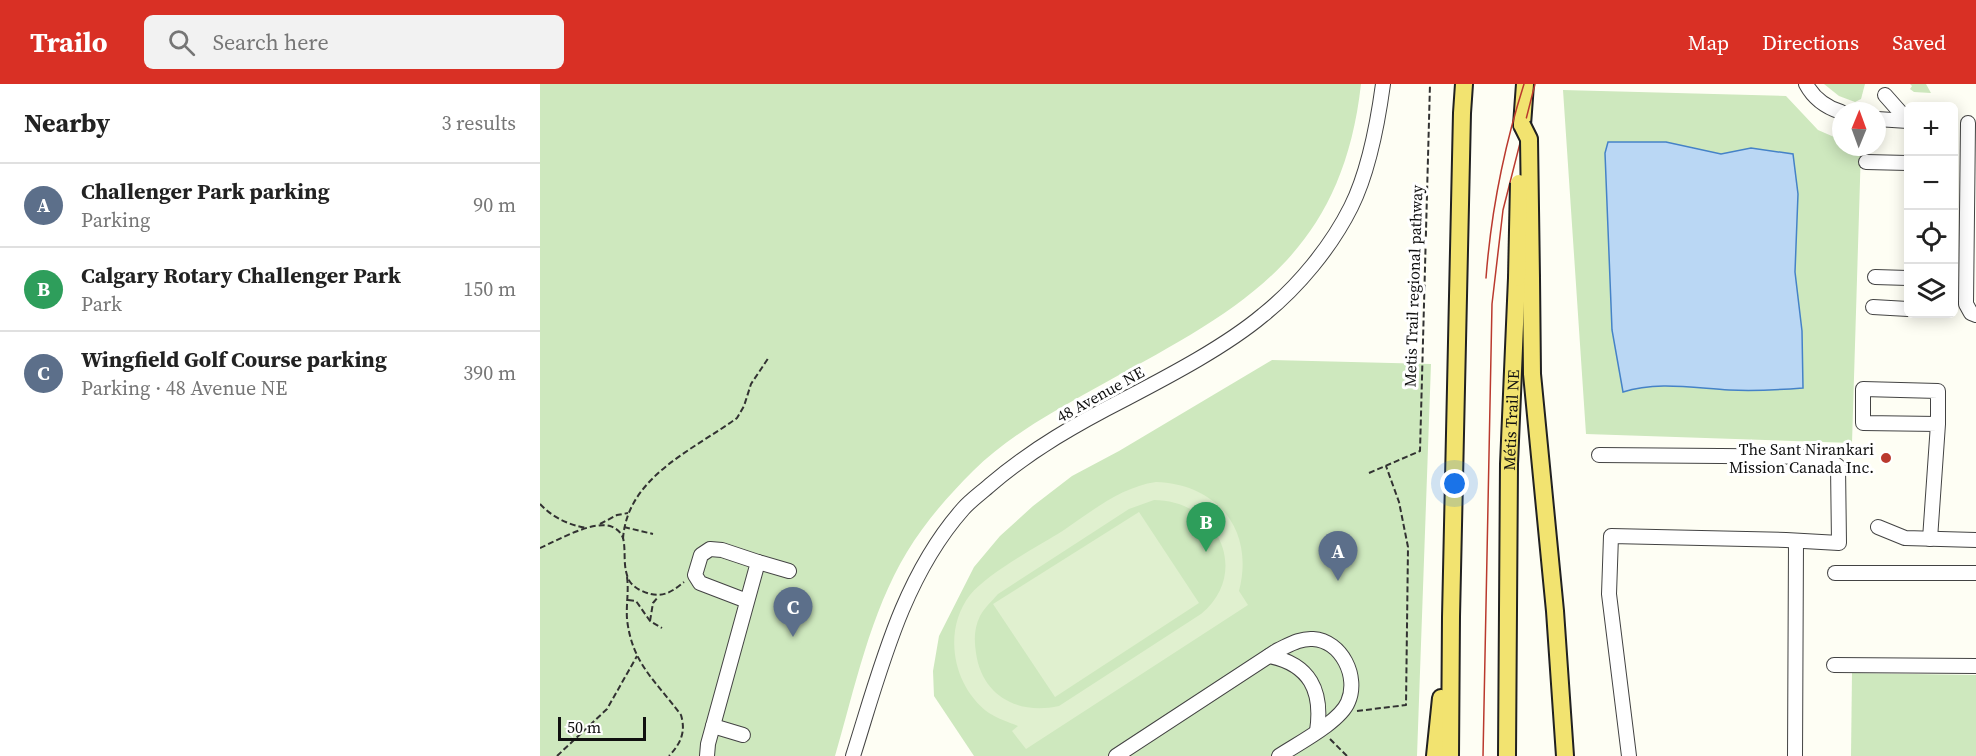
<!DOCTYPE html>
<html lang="en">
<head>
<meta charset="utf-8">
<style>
	:root { --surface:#fff; --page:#f2f2f2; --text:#222; --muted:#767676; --line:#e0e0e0; --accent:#d93025 }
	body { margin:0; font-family:"Source Serif 4",serif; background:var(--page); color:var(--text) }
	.controls { position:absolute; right:18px; top:18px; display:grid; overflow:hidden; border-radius:9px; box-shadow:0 3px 15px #0003 }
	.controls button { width:54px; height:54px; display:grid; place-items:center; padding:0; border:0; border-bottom:2px solid var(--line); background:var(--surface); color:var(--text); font:30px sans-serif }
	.compass { position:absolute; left:1292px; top:18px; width:54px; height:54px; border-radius:50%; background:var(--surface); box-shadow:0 3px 15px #0003; rotate:1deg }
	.scale { position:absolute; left:18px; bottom:15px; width:88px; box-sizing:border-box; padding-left:6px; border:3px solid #101010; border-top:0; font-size:16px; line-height:21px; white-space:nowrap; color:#101010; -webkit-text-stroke:4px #fff; paint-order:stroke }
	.you { position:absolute; left:915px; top:400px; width:21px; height:21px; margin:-15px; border:4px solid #fff; border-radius:50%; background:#1a73e8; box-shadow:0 0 0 9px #1a73e833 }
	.badge { display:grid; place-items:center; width:39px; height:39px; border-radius:50%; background:var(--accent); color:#fff; font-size:20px; font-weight:700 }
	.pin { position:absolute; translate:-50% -50px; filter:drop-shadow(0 2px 3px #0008) }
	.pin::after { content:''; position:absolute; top:32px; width:21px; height:18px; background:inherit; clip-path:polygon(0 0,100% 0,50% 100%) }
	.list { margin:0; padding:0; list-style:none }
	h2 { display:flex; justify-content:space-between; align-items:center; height:78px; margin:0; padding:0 24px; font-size:26px }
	h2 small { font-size:20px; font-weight:400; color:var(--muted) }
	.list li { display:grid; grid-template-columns:39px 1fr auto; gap:18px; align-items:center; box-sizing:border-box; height:84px; padding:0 24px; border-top:2px solid var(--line) }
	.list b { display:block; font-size:22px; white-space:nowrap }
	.list p { margin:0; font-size:20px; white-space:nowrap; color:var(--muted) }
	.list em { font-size:20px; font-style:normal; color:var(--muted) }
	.icon { flex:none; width:33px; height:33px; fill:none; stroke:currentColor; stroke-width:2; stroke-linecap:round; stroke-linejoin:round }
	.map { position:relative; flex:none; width:1436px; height:672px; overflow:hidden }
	header { display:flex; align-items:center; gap:36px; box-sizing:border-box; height:84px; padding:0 30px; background:var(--accent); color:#fff }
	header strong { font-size:28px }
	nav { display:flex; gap:33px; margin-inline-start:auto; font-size:21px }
	.search { width:420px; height:54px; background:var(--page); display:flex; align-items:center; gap:15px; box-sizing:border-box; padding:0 21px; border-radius:9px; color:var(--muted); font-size:22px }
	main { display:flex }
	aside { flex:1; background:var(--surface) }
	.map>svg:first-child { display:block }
	.green { fill:#cee8be }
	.pitch { fill:#e0f0cf; fill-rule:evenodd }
	.water { fill:#bad7f4; stroke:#4582c7; stroke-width:1.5 }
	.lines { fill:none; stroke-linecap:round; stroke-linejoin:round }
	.minor-casing { stroke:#434343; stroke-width:16 }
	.major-casing { stroke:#212121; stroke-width:20 }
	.path { stroke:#323232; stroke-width:2; stroke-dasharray:6 3; stroke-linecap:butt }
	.minor { stroke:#fff; stroke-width:14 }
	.major { stroke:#f2e370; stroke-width:16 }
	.tram { stroke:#ba392e; stroke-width:1.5 }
	.major-bridge-casing { stroke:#212121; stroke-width:20; stroke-linecap:butt }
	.major-bridge { stroke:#f2e370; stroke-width:16 }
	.poi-dot { fill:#ba392e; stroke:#fff; stroke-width:2 }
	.labels { text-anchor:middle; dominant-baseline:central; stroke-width:6; stroke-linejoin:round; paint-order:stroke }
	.street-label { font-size:16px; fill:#101010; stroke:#fff }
	.poi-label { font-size:16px; fill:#101010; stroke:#fff; text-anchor:end }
</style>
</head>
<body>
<header>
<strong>Trailo</strong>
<div class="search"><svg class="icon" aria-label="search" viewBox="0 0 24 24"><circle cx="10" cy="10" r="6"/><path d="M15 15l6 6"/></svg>Search here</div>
<nav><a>Map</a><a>Directions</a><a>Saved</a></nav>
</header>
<main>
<aside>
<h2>Nearby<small>3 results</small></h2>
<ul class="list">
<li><span class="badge" style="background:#5c6f8a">A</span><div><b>Challenger Park parking</b><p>Parking</p></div><em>90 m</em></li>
<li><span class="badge" style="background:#2e9e5b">B</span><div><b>Calgary Rotary Challenger Park</b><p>Park</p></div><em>150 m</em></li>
<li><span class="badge" style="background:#5c6f8a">C</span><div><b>Wingfield Golf Course parking</b><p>Parking · 48 Avenue NE</p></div><em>390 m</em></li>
</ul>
</aside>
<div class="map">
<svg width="1436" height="672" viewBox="0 0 1436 672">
	<rect width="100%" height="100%" fill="#fefef4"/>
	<g class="green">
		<path d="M0,0h821c-20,179 -127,228 -269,306 -41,23 -85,47 -119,81 -24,24 -48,51 -66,81 -37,61 -52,136 -72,204h-295z"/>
		<polygon points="1284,0 1325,0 1321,15 1315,18 1299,12"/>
		<polygon points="1370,0 1386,0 1391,9 1374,8 1370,5 1372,2"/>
		<polygon points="1023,6 1246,12 1278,46 1301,56 1301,63 1321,64 1312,359 1046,350"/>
		<polygon points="732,276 891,280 877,672 434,672 394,612 393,587 399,552 434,483 460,452 493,422 532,392 579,367"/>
		<polygon points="1312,589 1436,591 1436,672 1311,672"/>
	</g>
	<g class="pitch">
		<path d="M616,398c61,2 99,48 83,109l9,14 -222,144 -14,-18 6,-5c-9,-4 -20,-7 -29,-13 -36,-26 -47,-82 -19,-118 19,-23 67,-48 94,-65 28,-19 57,-43 92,-48zM614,416c63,0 98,72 47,114l-142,92c-41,9 -77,-10 -83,-53 -2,-13 -2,-25 4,-37 5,-9 12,-15 18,-22l131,-85z"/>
		<polygon points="599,428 659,519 515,613 453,520"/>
	</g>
	<path class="water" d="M1068,58h58l55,12 30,-6 42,6 5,40 -3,78 7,59 1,57c-25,2 -50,3 -74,2 -35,-2 -73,-9 -106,2l-11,-62 -7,-177z"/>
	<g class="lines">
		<g class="minor-casing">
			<g id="minor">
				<path d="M1266,0c8,15 19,23 35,28"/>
				<polyline points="1345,11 1368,37"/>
				<polyline points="1337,35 1368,37"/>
				<polyline points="1428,39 1426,220 1431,229 1436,231"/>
				<polyline points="1326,78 1368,79"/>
				<polyline points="1335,193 1368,194"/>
				<polyline points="1333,223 1368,225"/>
				<polyline points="1059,371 1285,373 1298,382 1299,459 1246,456 1071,452 1069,510 1089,672"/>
				<polyline points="1338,443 1365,454 1436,456"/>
				<polyline points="1390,455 1398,340 1398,307 1323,305 1323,339 1398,340"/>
				<polyline points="218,478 249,487"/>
				<polyline points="1295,489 1436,489"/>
				<path d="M729,572c41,8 54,35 48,75"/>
				<polyline points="1294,581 1436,582"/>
				<polyline points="173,642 203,651"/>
				<polyline points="167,672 168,660 218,478 182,466 170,465 161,471 155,491 160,499 207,517"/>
				<path d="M313,672c27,-85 49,-178 110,-247 8,-9 18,-16 27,-24 42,-36 88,-62 137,-87 44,-23 99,-52 136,-83 35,-28 68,-68 88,-108 17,-34 27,-86 32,-123"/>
				<path d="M576,672l162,-106c11,-5 22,-12 35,-11 29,2 46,38 35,63 -8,20 -51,42 -69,54"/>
				<polyline points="1255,672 1256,458"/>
			</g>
		</g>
		<g class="major-casing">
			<g id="major">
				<polyline points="982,41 985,0"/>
				<polyline points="991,194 992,290 1015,527 1025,672"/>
				<polyline points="895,672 901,614"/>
				<polyline points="910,672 911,533 922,29 924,0"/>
				<path id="s1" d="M967,672l2,-292 8,-186"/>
			</g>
		</g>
		<g class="path">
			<polyline points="829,389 880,367 890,0"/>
			<path d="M0,420c13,14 29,21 47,24"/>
			<polyline points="60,440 77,431 88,429"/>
			<polyline points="84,443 113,450"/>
			<path d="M83,455c4,-62 70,-89 114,-121l7,-12 7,-22 18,-27"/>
			<path d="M0,464c18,-8 51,-27 70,-22 6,2 11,6 13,12 3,12 0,25 4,37 1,6 6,11 11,14 20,10 29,7 46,-7"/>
			<path d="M87,493c2,14 -1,27 0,42 5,45 29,62 54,96 5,17 0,28 -12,41"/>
			<polyline points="88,516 96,517 110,537 122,544"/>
			<polyline points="110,537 113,519 118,513"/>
			<polyline points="817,627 866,621 868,463 859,418 846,382"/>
			<polyline points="790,655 807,672"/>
			<polyline points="17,672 67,625 97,572"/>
		</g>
		<use href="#minor" class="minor"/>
		<use href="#major" class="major"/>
		<g class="tram">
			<path d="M946,194c5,-66 18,-131 38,-194"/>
			<polyline points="943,672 952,220 963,126 995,0"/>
		</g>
		<g class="major-bridge-casing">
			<g id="major-bridge">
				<polyline points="982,41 989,55 991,194"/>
				<polyline points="977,194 979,99"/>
			</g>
		</g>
		<use href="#major-bridge" class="major-bridge"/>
	</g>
	<circle class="poi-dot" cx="1346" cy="374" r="6"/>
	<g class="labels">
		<g class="street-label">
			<text transform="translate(873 202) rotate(-88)">Metis Trail regional pathway</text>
			<text transform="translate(560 310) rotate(-29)">48 Avenue NE</text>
			<text stroke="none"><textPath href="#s1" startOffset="336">Métis Trail NE</textPath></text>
		</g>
		<g class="poi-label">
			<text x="1334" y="365">The Sant Nirankari<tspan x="1334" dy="18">Mission Canada Inc.</tspan></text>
		</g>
	</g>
</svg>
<div class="controls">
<button>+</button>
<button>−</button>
<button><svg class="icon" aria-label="locate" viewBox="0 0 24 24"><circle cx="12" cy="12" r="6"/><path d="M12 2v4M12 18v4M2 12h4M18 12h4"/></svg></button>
<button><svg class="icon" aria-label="layers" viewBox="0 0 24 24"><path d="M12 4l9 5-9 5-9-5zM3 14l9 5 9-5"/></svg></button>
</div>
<svg class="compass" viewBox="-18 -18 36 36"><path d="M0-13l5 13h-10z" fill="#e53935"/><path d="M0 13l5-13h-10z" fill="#767676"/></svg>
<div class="scale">50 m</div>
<div class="you"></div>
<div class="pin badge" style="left:798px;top:497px;background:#5c6f8a">A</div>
<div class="pin badge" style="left:666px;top:468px;background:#2e9e5b">B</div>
<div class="pin badge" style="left:253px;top:553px;background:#5c6f8a">C</div>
</div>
</main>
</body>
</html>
